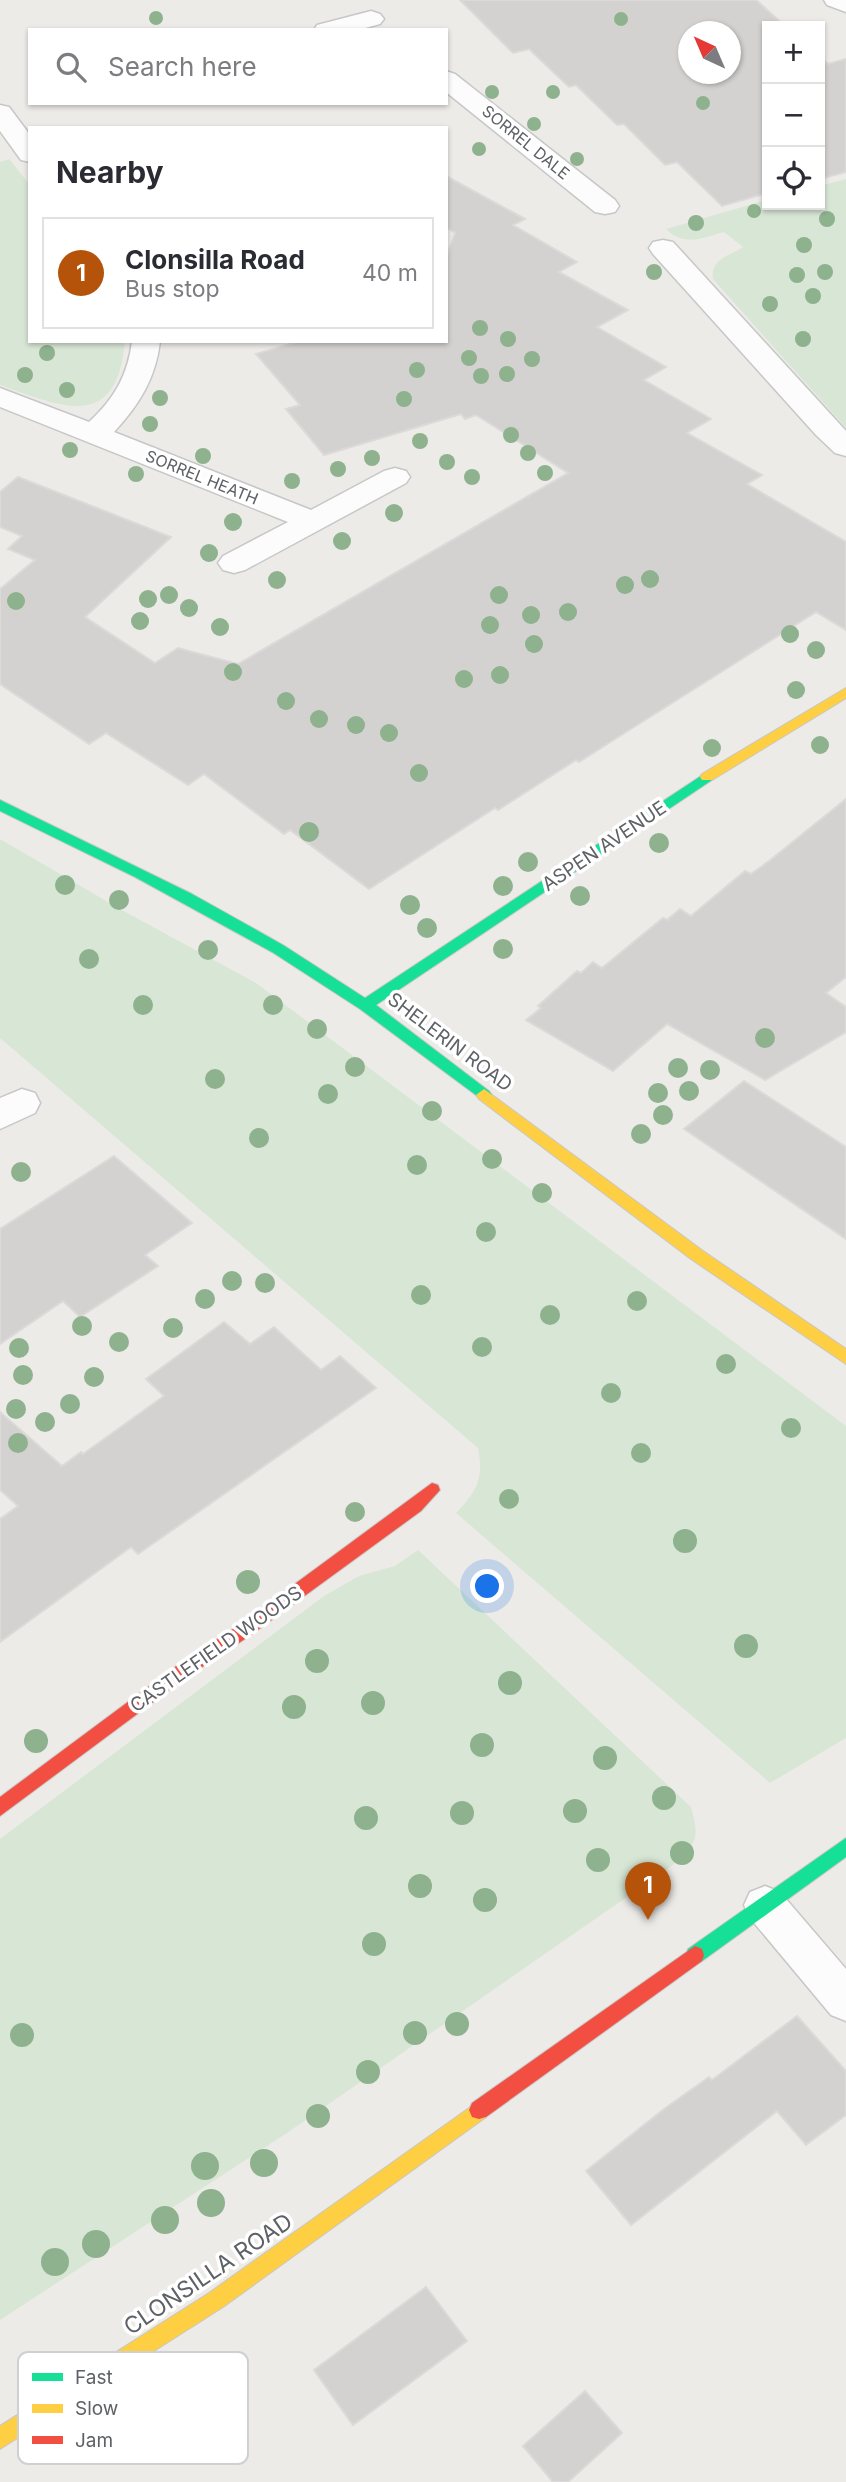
<!DOCTYPE html>
<html lang="en">
<head>
<meta charset="utf-8">
<style>
	:root { --surface:#fff; --page:#f2f2f3; --text:#2b2b33; --muted:#7c7c81; --line:#e1e1e2; --accent:#b45309 }
	body { margin:0; font-family:Inter,sans-serif; background:var(--page); color:var(--text) }
	.controls { position:absolute; right:21px; top:21px; display:grid; overflow:hidden; border-radius:0px; box-shadow:0 2px 5px #0004 }
	.controls button { width:63px; height:63px; display:grid; place-items:center; padding:0; border:0; border-bottom:2px solid var(--line); background:var(--surface); color:var(--text); font:35px sans-serif }
	.compass { position:absolute; left:678px; top:21px; width:63px; height:63px; border-radius:50%; background:var(--surface); box-shadow:0 2px 5px #0004; rotate:316deg }
	.you { position:absolute; left:488px; top:1587px; width:24px; height:24px; margin:-18px; border:5px solid #fff; border-radius:50%; background:#1a73e8; box-shadow:0 0 0 10px #1a73e833 }
	.badge { display:grid; place-items:center; width:46px; height:46px; border-radius:50%; background:var(--accent); color:#fff; font-size:23px; font-weight:700 }
	.pin { position:absolute; translate:-50% -58px; filter:drop-shadow(0 2px 4px #0008) }
	.pin::after { content:''; position:absolute; top:37px; width:24px; height:21px; background:inherit; clip-path:polygon(0 0,100% 0,50% 100%) }
	.list { margin:0; padding:0; list-style:none }
	h2 { display:flex; justify-content:space-between; align-items:center; height:91px; margin:0; padding:0 28px; font-size:30px }
	h2 small { font-size:23px; font-weight:400; color:var(--muted) }
	.list li { display:grid; grid-template-columns:46px 1fr auto; gap:21px; align-items:center; box-sizing:border-box; height:112px; margin:0 14px 14px; padding:0 14px; border:2px solid var(--line); border-radius:0px }
	.list b { display:block; font-size:26px; white-space:nowrap }
	.list p { margin:0; font-size:23px; white-space:nowrap; color:var(--muted) }
	.list em { font-size:23px; font-style:normal; color:var(--muted) }
	.icon { flex:none; width:38px; height:38px; fill:none; stroke:currentColor; stroke-width:2; stroke-linecap:round; stroke-linejoin:round }
	.map { position:relative; flex:none; width:846px; height:2482px; overflow:hidden }
	.search { position:absolute; background:var(--surface); box-shadow:0 2px 5px #0004; left:28px; top:28px; width:420px; height:77px; display:flex; align-items:center; gap:18px; box-sizing:border-box; padding:0 24px; border-radius:0px; color:var(--muted); font-size:26px }
	.panel { position:absolute; background:var(--surface); box-shadow:0 2px 5px #0004; left:28px; top:126px; width:420px; height:217px; border-radius:0px }
	.map>svg:first-child { display:block }
	.green { fill:#d8e6d5 }
	.building { fill:#d4d2d1; stroke:#dcdad8; stroke-width:2; fill-rule:evenodd }
	.lines { fill:none; stroke-linecap:round; stroke-linejoin:round }
	.lane-casing { stroke:#c7c7c7; stroke-width:3 }
	.street-casing { stroke:#c7c7c7; stroke-width:3 }
	.fast-casing { stroke:#c7c7c7; stroke-width:2 }
	.slow-casing { stroke:#c7c7c7; stroke-width:2 }
	.jam-casing { stroke:#c7c7c7; stroke-width:2 }
	.lane { fill:#fcfcfc; fill-rule:evenodd }
	.street { fill:#fcfcfc; fill-rule:evenodd }
	.fast { fill:#16e098; fill-rule:evenodd }
	.slow { fill:#ffcf43; fill-rule:evenodd }
	.jam { fill:#f24e42; fill-rule:evenodd }
	.tree { fill:#8eb18e }
	.labels { text-anchor:middle; dominant-baseline:central; stroke-width:7; stroke-linejoin:round; paint-order:stroke }
	.far-street-label { font-size:16px; fill:#5e6165; stroke:#fff }
	.street-label { font-size:19px; fill:#5e6165; stroke:#fff }
	.near-street-label { font-size:23px; fill:#5e6165; stroke:#fff }
	.key { fill:#fff; stroke:#cfd0d1; stroke-width:2 }
	.key-label { font-size:19px; fill:#5e6165 }
</style>
</head>
<body>
<div class="map">
<svg width="846" height="2482" viewBox="0 0 846 2482">
	<rect width="100%" height="100%" fill="#edebe8"/>
	<g class="green">
		<path d="M9,159l21,26v156h95c-8,93 -65,65 -125,44v-223z"/>
		<path d="M846,179v249l-133,-149c-3,-20 16,-23 30,-32l-19,-15c-21,6 -41,15 -58,-3l101,-29v5h53v-19z"/>
		<path d="M0,839l120,70 136,74 590,443v312l-76,45 -314,-270c21,-22 28,-34 22,-65l-478,-410z"/>
		<path d="M418,1550l273,257c9,32 6,36 -18,58l-386,268 -287,187v-481l324,-243 35,-20 36,-10z"/>
	</g>
	<g class="building">
		<path d="M460,0h296l29,26h-18v167l-45,13 -45,-44 -12,3 -41,-41 -7,1 -41,-40 -7,2 -40,-38 -16,4zM689,32h42v42h-42z"/>
		<polygon points="820,57 828,64 846,59 846,172 820,179"/>
		<polygon points="446,176 525,219 513,225 577,262 559,272 628,310 597,327 666,367 644,380 711,419 687,433 762,475 747,484 846,542 846,630 816,612 612,741 579,762 576,760 498,810 495,808 369,889 290,830 284,834 204,774 188,785 106,733 89,744 0,684 0,589 35,560 8,549 22,536 0,527 0,492 18,477 171,537 85,617 155,663 178,648 238,664 568,473 476,415 465,419 461,414 324,455 286,409 300,405 256,354 300,341 446,341 446,259 455,233 446,227"/>
		<polygon points="846,799 846,977 826,993 846,1007 846,1032 765,1080 667,1024 613,1071 526,1020 541,1008 538,1006 577,971 581,973 593,962 602,968 663,918 667,920 680,909 691,916 745,871 751,874 769,861"/>
		<polygon points="744,1081 846,1147 846,1239 684,1129"/>
		<polygon points="114,1156 192,1223 145,1255 158,1266 80,1317 63,1301 0,1344 0,1229"/>
		<polygon points="224,1322 250,1344 274,1327 321,1370 340,1356 376,1388 138,1554 131,1547 0,1642 0,1519 18,1506 0,1490 0,1412 62,1466 81,1452 83,1454 164,1396 146,1379"/>
		<polygon points="797,2016 846,2071 846,2115 806,2145 777,2111 631,2225 586,2171 664,2109 709,2077 712,2080"/>
		<polygon points="426,2287 467,2341 353,2425 314,2370"/>
		<polygon points="585,2391 622,2433 568,2482 553,2482 523,2446"/>
	</g>
	<g class="lines">
		<g class="lane-casing">
			<polygon id="lane" points="765,1886 780,1892 846,1969 846,2021 831,2015 750,1918 744,1905 750,1892"/>
		</g>
		<g class="street-casing">
			<g id="street">
				<polygon points="824,0 846,0 846,12 827,5"/>
				<polygon points="371,11 380,14 384,19 380,24 358,30 314,30 317,25"/>
				<polygon points="446,71 455,74 615,200 619,206 615,212 605,214 595,212 446,92"/>
				<polygon points="0,105 9,107 30,135 30,162 21,160 0,131"/>
				<polygon points="663,240 673,242 846,431 846,456 835,453 816,435 653,254 649,248 653,242"/>
				<path d="M132,341h28c-4,37 -21,64 -46,91l197,78 73,-39 11,-3 11,3 4,6 -4,6 -161,87 -11,3 -11,-3 -5,-7 5,-7 65,-34 -288,-115v-19l89,34c25,-23 39,-47 43,-81z"/>
				<polygon points="22,1089 35,1093 40,1103 35,1113 0,1129 0,1098"/>
			</g>
		</g>
		<g class="fast-casing">
			<g id="fast">
				<polygon points="707,772 714,777 712,780 376,1005 489,1091 492,1095 484,1101 360,1009 272,952 135,877 0,811 0,800 192,894 283,945 365,998"/>
				<polygon points="846,1838 846,1857 702,1961 695,1964 688,1961 686,1955 688,1949"/>
			</g>
		</g>
		<g class="slow-casing">
			<g id="slow">
				<polygon points="846,688 846,698 712,780 702,780 700,777 702,774"/>
				<polygon points="484,1089 703,1251 846,1349 846,1364 691,1259 479,1099 476,1095"/>
				<polygon points="479,2101 486,2103 489,2110 486,2117 223,2307 0,2449 0,2426 209,2293"/>
			</g>
		</g>
		<g class="jam-casing">
			<g id="jam">
				<polygon points="432,1483 438,1485 440,1490 421,1511 251,1635 187,1677 0,1816 0,1797 175,1667 239,1625"/>
				<polygon points="695,1946 702,1949 704,1955 702,1961 486,2117 479,2119 472,2117 469,2110 472,2103"/>
			</g>
		</g>
		<use href="#lane" class="lane"/>
		<use href="#street" class="street"/>
		<use href="#fast" class="fast"/>
		<use href="#slow" class="slow"/>
		<use href="#jam" class="jam"/>
	</g>
	<g class="tree">
		<circle cx="156" cy="18" r="7"/>
		<circle cx="621" cy="19" r="7"/>
		<circle cx="492" cy="92" r="7"/>
		<circle cx="553" cy="92" r="7"/>
		<circle cx="703" cy="103" r="7"/>
		<circle cx="534" cy="124" r="7"/>
		<circle cx="479" cy="149" r="7"/>
		<circle cx="577" cy="159" r="7"/>
		<circle cx="754" cy="211" r="7"/>
		<circle cx="827" cy="219" r="8"/>
		<circle cx="696" cy="223" r="8"/>
		<circle cx="804" cy="245" r="8"/>
		<circle cx="654" cy="272" r="8"/>
		<circle cx="825" cy="272" r="8"/>
		<circle cx="797" cy="275" r="8"/>
		<circle cx="813" cy="296" r="8"/>
		<circle cx="770" cy="304" r="8"/>
		<circle cx="480" cy="328" r="8"/>
		<circle cx="508" cy="339" r="8"/>
		<circle cx="803" cy="339" r="8"/>
		<circle cx="47" cy="353" r="8"/>
		<circle cx="469" cy="358" r="8"/>
		<circle cx="532" cy="359" r="8"/>
		<circle cx="417" cy="370" r="8"/>
		<circle cx="507" cy="374" r="8"/>
		<circle cx="25" cy="375" r="8"/>
		<circle cx="481" cy="376" r="8"/>
		<circle cx="67" cy="390" r="8"/>
		<circle cx="160" cy="398" r="8"/>
		<circle cx="404" cy="399" r="8"/>
		<circle cx="150" cy="424" r="8"/>
		<circle cx="511" cy="435" r="8"/>
		<circle cx="420" cy="441" r="8"/>
		<circle cx="70" cy="450" r="8"/>
		<circle cx="528" cy="453" r="8"/>
		<circle cx="203" cy="456" r="8"/>
		<circle cx="372" cy="458" r="8"/>
		<circle cx="447" cy="462" r="8"/>
		<circle cx="338" cy="469" r="8"/>
		<circle cx="545" cy="473" r="8"/>
		<circle cx="136" cy="474" r="8"/>
		<circle cx="472" cy="477" r="8"/>
		<circle cx="292" cy="481" r="8"/>
		<circle cx="394" cy="513" r="9"/>
		<circle cx="233" cy="522" r="9"/>
		<circle cx="342" cy="541" r="9"/>
		<circle cx="209" cy="553" r="9"/>
		<circle cx="650" cy="579" r="9"/>
		<circle cx="277" cy="580" r="9"/>
		<circle cx="625" cy="585" r="9"/>
		<circle cx="169" cy="595" r="9"/>
		<circle cx="499" cy="595" r="9"/>
		<circle cx="148" cy="599" r="9"/>
		<circle cx="16" cy="601" r="9"/>
		<circle cx="189" cy="608" r="9"/>
		<circle cx="568" cy="612" r="9"/>
		<circle cx="531" cy="615" r="9"/>
		<circle cx="140" cy="621" r="9"/>
		<circle cx="490" cy="625" r="9"/>
		<circle cx="220" cy="627" r="9"/>
		<circle cx="790" cy="634" r="9"/>
		<circle cx="534" cy="644" r="9"/>
		<circle cx="816" cy="650" r="9"/>
		<circle cx="233" cy="672" r="9"/>
		<circle cx="500" cy="675" r="9"/>
		<circle cx="464" cy="679" r="9"/>
		<circle cx="796" cy="690" r="9"/>
		<circle cx="286" cy="701" r="9"/>
		<circle cx="319" cy="719" r="9"/>
		<circle cx="356" cy="725" r="9"/>
		<circle cx="389" cy="733" r="9"/>
		<circle cx="820" cy="745" r="9"/>
		<circle cx="712" cy="748" r="9"/>
		<circle cx="419" cy="773" r="9"/>
		<circle cx="309" cy="832" r="10"/>
		<circle cx="659" cy="843" r="10"/>
		<circle cx="528" cy="862" r="10"/>
		<circle cx="65" cy="885" r="10"/>
		<circle cx="503" cy="886" r="10"/>
		<circle cx="580" cy="896" r="10"/>
		<circle cx="119" cy="900" r="10"/>
		<circle cx="410" cy="905" r="10"/>
		<circle cx="427" cy="928" r="10"/>
		<circle cx="503" cy="949" r="10"/>
		<circle cx="208" cy="950" r="10"/>
		<circle cx="89" cy="959" r="10"/>
		<circle cx="143" cy="1005" r="10"/>
		<circle cx="273" cy="1005" r="10"/>
		<circle cx="317" cy="1029" r="10"/>
		<circle cx="765" cy="1038" r="10"/>
		<circle cx="355" cy="1067" r="10"/>
		<circle cx="678" cy="1068" r="10"/>
		<circle cx="710" cy="1070" r="10"/>
		<circle cx="215" cy="1079" r="10"/>
		<circle cx="689" cy="1091" r="10"/>
		<circle cx="658" cy="1093" r="10"/>
		<circle cx="328" cy="1094" r="10"/>
		<circle cx="432" cy="1111" r="10"/>
		<circle cx="663" cy="1115" r="10"/>
		<circle cx="641" cy="1134" r="10"/>
		<circle cx="259" cy="1138" r="10"/>
		<circle cx="492" cy="1159" r="10"/>
		<circle cx="417" cy="1165" r="10"/>
		<circle cx="21" cy="1172" r="10"/>
		<circle cx="542" cy="1193" r="10"/>
		<circle cx="486" cy="1232" r="10"/>
		<circle cx="232" cy="1281" r="10"/>
		<circle cx="265" cy="1283" r="10"/>
		<circle cx="421" cy="1295" r="10"/>
		<circle cx="205" cy="1299" r="10"/>
		<circle cx="637" cy="1301" r="10"/>
		<circle cx="550" cy="1315" r="10"/>
		<circle cx="82" cy="1326" r="10"/>
		<circle cx="173" cy="1328" r="10"/>
		<circle cx="119" cy="1342" r="10"/>
		<circle cx="482" cy="1347" r="10"/>
		<circle cx="19" cy="1348" r="10"/>
		<circle cx="726" cy="1364" r="10"/>
		<circle cx="23" cy="1375" r="10"/>
		<circle cx="94" cy="1377" r="10"/>
		<circle cx="611" cy="1393" r="10"/>
		<circle cx="70" cy="1404" r="10"/>
		<circle cx="16" cy="1409" r="10"/>
		<circle cx="45" cy="1422" r="10"/>
		<circle cx="791" cy="1428" r="10"/>
		<circle cx="18" cy="1443" r="10"/>
		<circle cx="641" cy="1453" r="10"/>
		<circle cx="509" cy="1499" r="10"/>
		<circle cx="355" cy="1512" r="10"/>
		<circle cx="685" cy="1541" r="12"/>
		<circle cx="248" cy="1582" r="12"/>
		<circle cx="746" cy="1646" r="12"/>
		<circle cx="317" cy="1661" r="12"/>
		<circle cx="510" cy="1683" r="12"/>
		<circle cx="373" cy="1703" r="12"/>
		<circle cx="294" cy="1707" r="12"/>
		<circle cx="36" cy="1741" r="12"/>
		<circle cx="482" cy="1745" r="12"/>
		<circle cx="605" cy="1758" r="12"/>
		<circle cx="664" cy="1798" r="12"/>
		<circle cx="575" cy="1811" r="12"/>
		<circle cx="462" cy="1813" r="12"/>
		<circle cx="366" cy="1818" r="12"/>
		<circle cx="682" cy="1853" r="12"/>
		<circle cx="598" cy="1860" r="12"/>
		<circle cx="420" cy="1886" r="12"/>
		<circle cx="485" cy="1900" r="12"/>
		<circle cx="374" cy="1944" r="12"/>
		<circle cx="457" cy="2024" r="12"/>
		<circle cx="415" cy="2033" r="12"/>
		<circle cx="22" cy="2035" r="12"/>
		<circle cx="368" cy="2072" r="12"/>
		<circle cx="318" cy="2116" r="12"/>
		<circle cx="264" cy="2163" r="14"/>
		<circle cx="205" cy="2166" r="14"/>
		<circle cx="211" cy="2203" r="14"/>
		<circle cx="165" cy="2220" r="14"/>
		<circle cx="96" cy="2244" r="14"/>
		<circle cx="55" cy="2262" r="14"/>
	</g>
	<g class="labels">
		<g class="far-street-label">
			<text transform="translate(526 142) rotate(39)">SORREL DALE</text>
			<text transform="translate(202 477) rotate(22)">SORREL HEATH</text>
		</g>
		<g class="street-label">
			<text transform="translate(604 846) rotate(-34)">ASPEN AVENUE</text>
			<text transform="translate(450 1042) rotate(37)">SHELERIN ROAD</text>
			<text transform="translate(216 1649) rotate(-35)">CASTLEFIELD WOODS</text>
		</g>
		<g class="near-street-label">
			<text transform="translate(208 2274) rotate(-34)">CLONSILLA ROAD</text>
		</g>
	</g>
	<rect x="18" y="2352" width="230" height="112" rx="10" class="key"/>
	<rect x="32" y="2373" width="31" height="8" fill="#16e098"/>
	<rect x="32" y="2404" width="31" height="9" fill="#ffcf43"/>
	<rect x="32" y="2436" width="31" height="8" fill="#f24e42"/>
	<g class="key-label">
		<text x="75" y="2384">Fast</text>
		<text x="75" y="2415">Slow</text>
		<text x="75" y="2447">Jam</text>
	</g>
</svg>
<div class="controls">
<button>+</button>
<button>−</button>
<button><svg class="icon" aria-label="locate" viewBox="0 0 24 24"><circle cx="12" cy="12" r="6"/><path d="M12 2v4M12 18v4M2 12h4M18 12h4"/></svg></button>
</div>
<svg class="compass" viewBox="-18 -18 36 36"><path d="M0-13l5 13h-10z" fill="#e53935"/><path d="M0 13l5-13h-10z" fill="#7c7c81"/></svg>
<div class="you"></div>
<div class="pin badge" style="left:648px;top:1920px">1</div>
<div class="search"><svg class="icon" aria-label="search" viewBox="0 0 24 24"><circle cx="10" cy="10" r="6"/><path d="M15 15l6 6"/></svg>Search here</div>
<section class="panel">
<h2>Nearby<small></small></h2>
<ul class="list">
<li><span class="badge">1</span><div><b>Clonsilla Road</b><p>Bus stop</p></div><em>40 m</em></li>
</ul>
</section>
</div>
</body>
</html>
